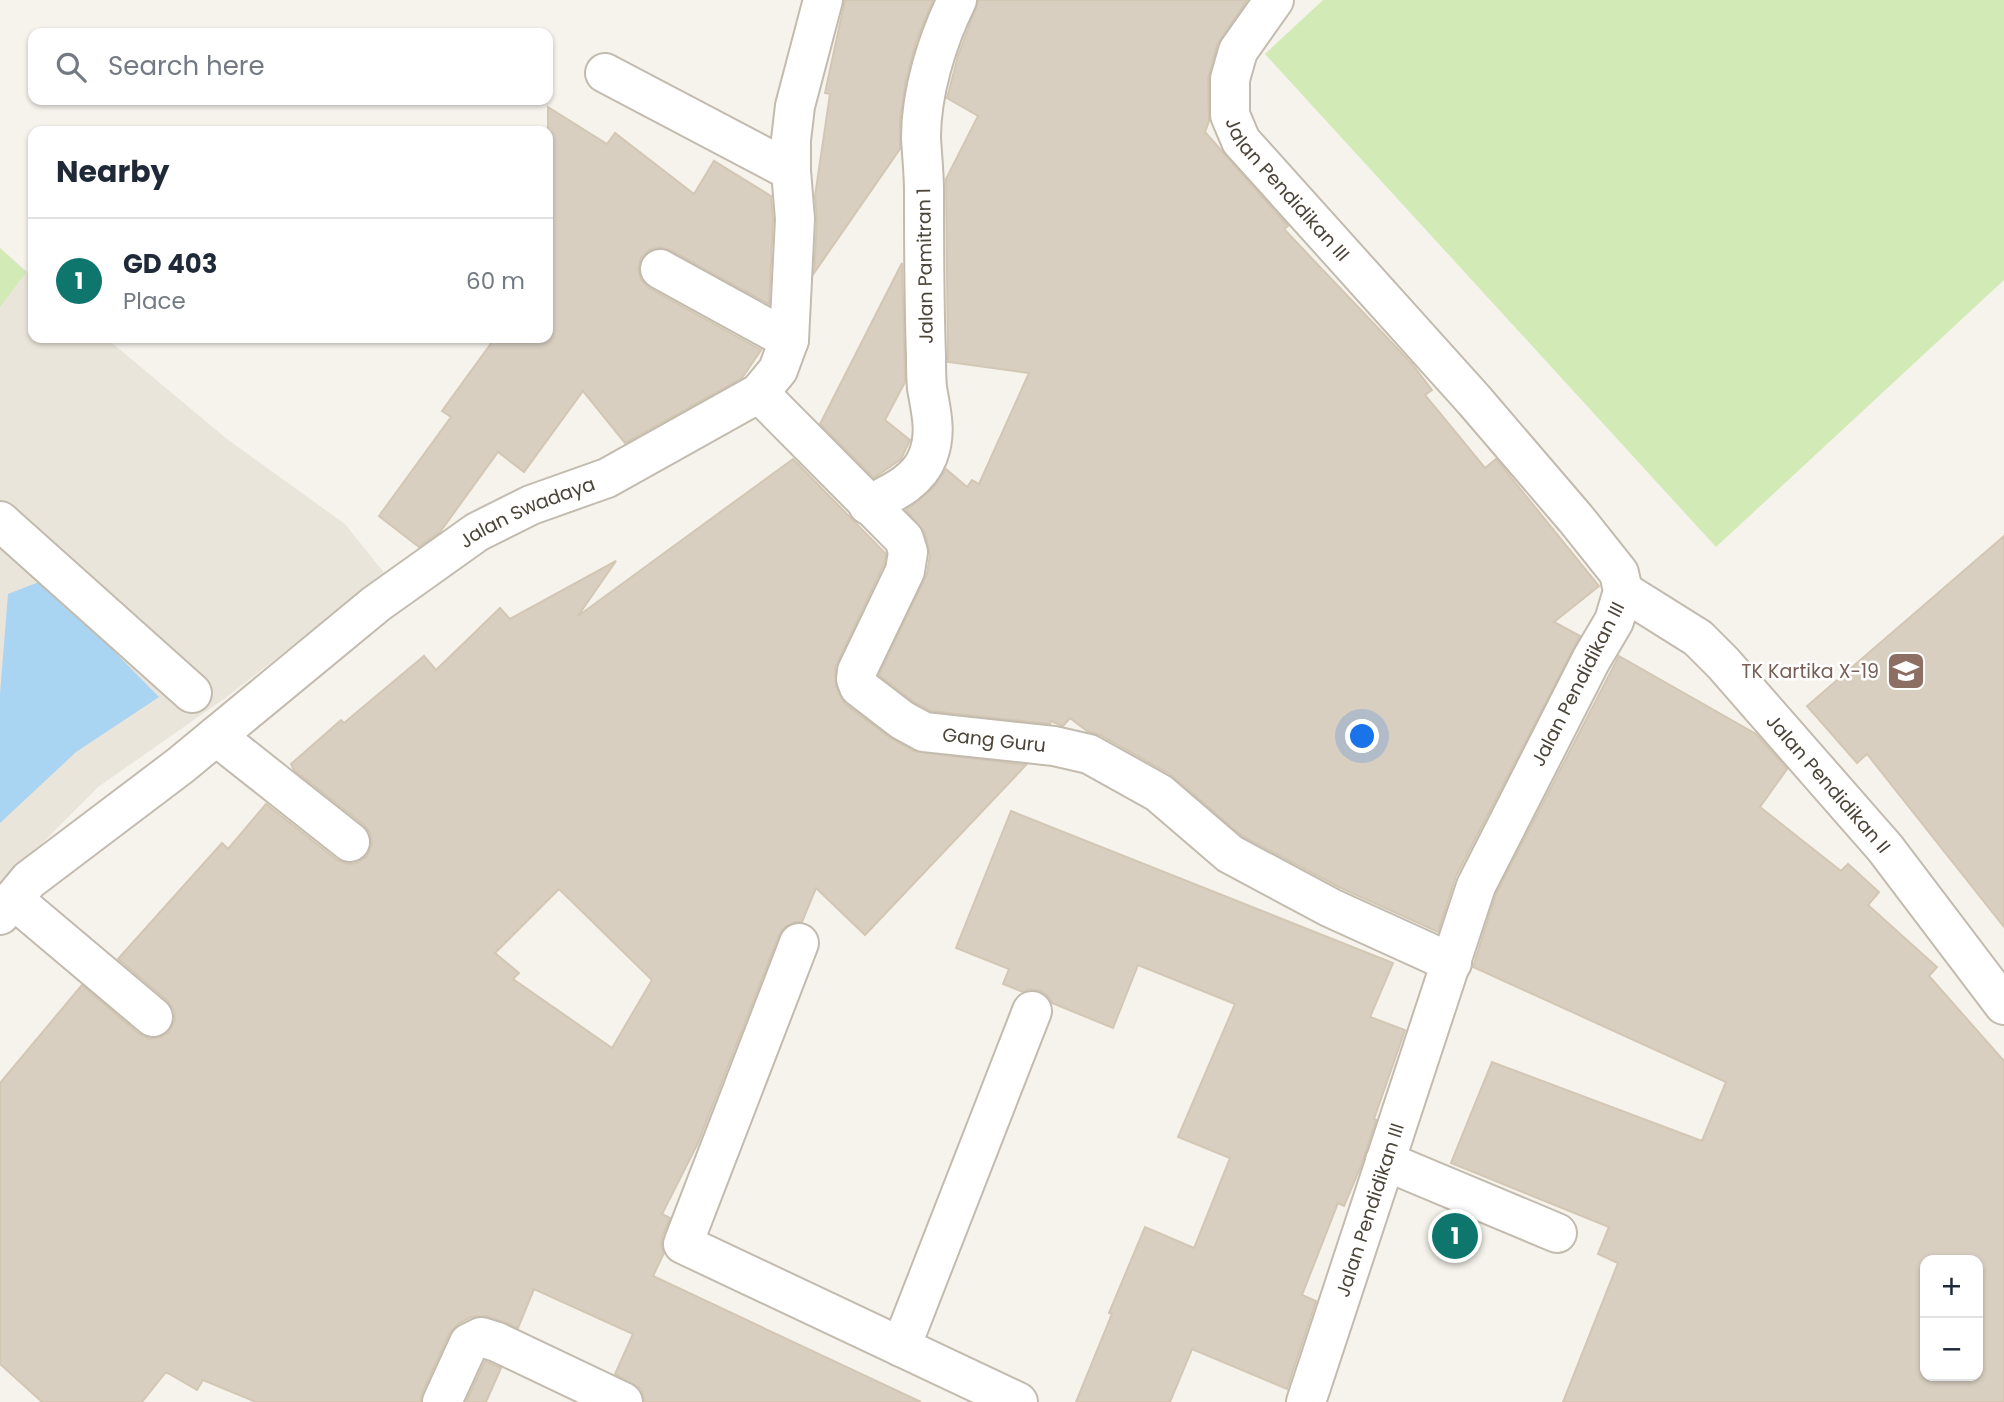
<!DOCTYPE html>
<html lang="en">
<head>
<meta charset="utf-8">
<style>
	:root { --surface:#fff; --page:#f2f2f3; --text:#1f2937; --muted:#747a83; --line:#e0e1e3; --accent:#0f766e }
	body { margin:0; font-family:Poppins,sans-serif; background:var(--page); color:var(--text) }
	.controls { position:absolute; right:21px; bottom:21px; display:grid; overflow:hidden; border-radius:14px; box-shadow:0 2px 5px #0004 }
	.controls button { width:63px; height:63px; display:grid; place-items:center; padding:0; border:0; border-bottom:2px solid var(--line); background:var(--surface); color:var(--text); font:35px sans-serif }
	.you { position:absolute; left:1363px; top:737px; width:24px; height:24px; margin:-18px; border:5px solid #fff; border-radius:50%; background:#1a73e8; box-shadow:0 0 0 10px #1a73e833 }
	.badge { display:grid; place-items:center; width:46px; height:46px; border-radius:50%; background:var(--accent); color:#fff; font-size:23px; font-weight:700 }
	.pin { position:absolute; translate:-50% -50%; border:4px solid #fff; box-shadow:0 2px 7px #0006 }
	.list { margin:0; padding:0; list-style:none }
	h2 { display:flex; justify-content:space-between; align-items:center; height:91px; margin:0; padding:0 28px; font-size:30px }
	h2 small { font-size:23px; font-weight:400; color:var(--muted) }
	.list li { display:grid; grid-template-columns:46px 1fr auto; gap:21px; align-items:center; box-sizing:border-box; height:126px; padding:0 28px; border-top:2px solid var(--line) }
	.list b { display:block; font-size:26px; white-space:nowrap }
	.list p { margin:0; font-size:23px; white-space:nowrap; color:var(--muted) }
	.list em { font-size:23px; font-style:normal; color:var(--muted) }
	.icon { flex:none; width:38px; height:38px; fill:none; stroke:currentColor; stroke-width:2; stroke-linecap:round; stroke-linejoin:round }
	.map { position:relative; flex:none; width:2004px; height:1402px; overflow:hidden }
	.search { position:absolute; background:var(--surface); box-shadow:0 2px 5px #0004; left:28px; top:28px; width:525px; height:77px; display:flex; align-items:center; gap:18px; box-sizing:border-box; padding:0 24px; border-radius:14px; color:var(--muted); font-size:26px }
	.panel { position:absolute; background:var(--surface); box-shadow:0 2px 5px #0004; left:28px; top:126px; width:525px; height:217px; border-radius:14px }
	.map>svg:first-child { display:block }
	.residential { fill:#eae5da }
	.green { fill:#d2eab5 }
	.water { fill:#a9d4f2 }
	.building { fill:#d8cfc1; stroke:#d3c7b4; stroke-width:2; fill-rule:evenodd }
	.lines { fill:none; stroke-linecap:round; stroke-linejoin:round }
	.minor-casing { stroke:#c2bbae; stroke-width:42 }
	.tertiary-casing { stroke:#c2bbae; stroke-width:42 }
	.minor { stroke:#fff; stroke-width:38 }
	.tertiary { stroke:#fff; stroke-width:38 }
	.labels { text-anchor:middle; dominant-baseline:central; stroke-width:5; stroke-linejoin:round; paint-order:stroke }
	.street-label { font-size:19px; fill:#4b4439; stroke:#fff }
	.education-label { font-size:19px; fill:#785e54; stroke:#fff; text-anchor:end }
</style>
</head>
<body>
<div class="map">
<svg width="2004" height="1402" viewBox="0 0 2004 1402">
	<rect width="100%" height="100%" fill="#f6f3ec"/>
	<polygon class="residential" points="0,248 33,277 33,338 106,338 227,439 345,524 385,574 224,699 98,787 0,886"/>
	<g class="green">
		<polygon points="1323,0 2004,0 2004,280 1716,547 1265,54"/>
		<polygon points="0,248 26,272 0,307"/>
	</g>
	<polygon class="water" points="44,580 159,697 76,752 0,823 0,694 8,594"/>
	<g class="building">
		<polygon points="845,0 933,0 916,42 906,80 900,118 900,149 814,273 817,220 815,196 830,94 825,93"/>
		<polygon points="979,0 1247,0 1217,45 1208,79 1209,121 1205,132 1288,226 1284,229 1412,364 1432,390 1425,395 1485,468 1496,459 1599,586 1554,622 1580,636 1456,876 1438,932 1341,888 1242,836 1170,774 1100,735 1087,731 1070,718 1063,726 1051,721 1050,724 931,711 914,702 879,675 927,574 930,555 925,533 906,510 933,488 946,469 967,487 972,480 979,484 1029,373 948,362 946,179 978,116 947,98 958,56"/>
		<polygon points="548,107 607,144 615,133 694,194 714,161 771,196 773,219 769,304 670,250 660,247 649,250 641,258 638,269 641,280 649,288 761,350 742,378 625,443 583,391 524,472 498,452 440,532 419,547 379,516 451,417 442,411 495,338 548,338"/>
		<polygon points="902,263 905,382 885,420 910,440 901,459 874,478 820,424"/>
		<path d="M793,459l93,95 -2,10 -49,104 1,19 9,17 44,33 25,14 112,14 -161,170 -49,-47 -14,34h-7l-9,4 -7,9 -81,208 -36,71 8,4 -8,19 -1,9 3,7 -11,23 268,126h-276l-4,-13 -26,-15 18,-40 -99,-45 -16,39 -31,-12 -16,1 -13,7 -9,10 -27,59 -2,9h-164l-53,-22 -6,10 -31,-18 -24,30h-100l-42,-38v-281l82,-98 57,49 11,5 11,-2 8,-5 6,-12 -1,-10 -6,-9 -50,-42 104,-116 6,6 38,-45 71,56 11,4 9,-1 10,-7 5,-12 -2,-11 -6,-8 -70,-55 -3,-6 50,-44 3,3 80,-67 12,14 64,-62 10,11 106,-58 -38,55zM559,889l93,91 -40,68 -99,-69 6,-6 -24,-20z"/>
		<polygon points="2004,536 2004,927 1867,754 1857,763 1807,706"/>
		<path d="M1619,656l137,78 31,35 -27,38 81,64 7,-7 31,28 -11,13 69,62 -8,9 75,85v341h-441l55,-139 -20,-9 11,-27 -158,-64 41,-101 210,79 24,-59 -253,-115 23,-73zM1925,1260h53v116h-53z"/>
		<polygon points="1011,811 1393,963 1370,1017 1405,1030 1374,1119 1376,1120 1361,1166 1344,1206 1338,1203 1302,1295 1316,1301 1287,1389 1192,1349 1170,1402 1076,1402 1112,1314 1109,1313 1145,1227 1194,1248 1230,1158 1178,1137 1235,1004 1138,965 1113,1028 1052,1003 1049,997 1041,991 1029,989 1023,992 1003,984 1009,969 956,948"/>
		<polygon points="485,1361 501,1368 486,1402 466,1402"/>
	</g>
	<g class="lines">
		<g class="minor-casing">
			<g id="minor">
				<polyline points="605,73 791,171"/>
				<polyline points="660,269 789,340"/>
				<path id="s1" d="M759,393l145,146 4,13 -3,19 -48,100 -1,8 3,8 43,33 22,12 130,14 35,8 70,39 71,61 101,54 121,55"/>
				<path d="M868,505c24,-12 50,-23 60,-49 9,-24 3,-44 -1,-68 -1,-11 -1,-22 -1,-32 -2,-55 -2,-110 -2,-165 0,-17 -2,-35 -3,-53 0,-46 16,-97 36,-138"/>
				<polyline points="0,521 192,693"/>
				<path id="s2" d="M1623,591l75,47 25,25 162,185 119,157"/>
				<polyline points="216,736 350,842"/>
				<polyline points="13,899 153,1017"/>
				<path id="s3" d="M0,915l29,-35 152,-115 195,-161 101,-72 54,-27 76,-27 152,-85 19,-23 11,-30 6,-121 -4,-48v-31l4,-34 28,-106"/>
				<polyline points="799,943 683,1244 1018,1402"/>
				<polyline points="1385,1161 1557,1233"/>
				<polyline points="901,1347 1032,1011"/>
				<polyline points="442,1402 469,1343 481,1337 497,1342 623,1402"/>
			</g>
		</g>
		<g class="tertiary-casing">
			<g id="tertiary">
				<path id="s4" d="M1274,0l-36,51 -8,28v36l11,26 233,259 102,119 43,54 4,18 -9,30 -23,39 -115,226 -170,516"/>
			</g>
		</g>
		<use href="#minor" class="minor"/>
		<use href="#tertiary" class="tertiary"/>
	</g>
	<defs>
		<g id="school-square" transform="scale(2.0125)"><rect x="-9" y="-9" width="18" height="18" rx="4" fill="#8d6e63" stroke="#fff"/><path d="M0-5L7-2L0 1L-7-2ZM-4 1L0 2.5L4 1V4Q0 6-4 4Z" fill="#fff"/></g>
	</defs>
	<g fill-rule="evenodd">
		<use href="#school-square" x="1906" y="671"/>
	</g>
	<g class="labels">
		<g class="street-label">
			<text stroke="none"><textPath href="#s4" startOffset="222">Jalan Pendidikan III</textPath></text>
			<text transform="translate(925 266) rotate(-91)">Jalan Pamitran 1</text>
			<text stroke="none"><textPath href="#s3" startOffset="667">Jalan Swadaya</textPath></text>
			<text transform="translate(1578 684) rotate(-63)">Jalan Pendidikan III</text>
			<text stroke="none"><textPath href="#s1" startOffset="516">Gang Guru</textPath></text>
			<text stroke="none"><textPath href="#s2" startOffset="284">Jalan Pendidikan II</textPath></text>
			<text transform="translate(1370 1210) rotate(-72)">Jalan Pendidikan III</text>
		</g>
		<g class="education-label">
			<text x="1879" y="671">TK Kartika X-19</text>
		</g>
	</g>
</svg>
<div class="controls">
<button>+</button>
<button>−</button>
</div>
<div class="you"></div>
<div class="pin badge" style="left:1455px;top:1236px">1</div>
<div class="search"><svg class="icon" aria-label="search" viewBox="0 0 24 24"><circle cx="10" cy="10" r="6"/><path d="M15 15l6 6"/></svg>Search here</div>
<section class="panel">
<h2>Nearby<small></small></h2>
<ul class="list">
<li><span class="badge">1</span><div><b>GD 403</b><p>Place</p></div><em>60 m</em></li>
</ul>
</section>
</div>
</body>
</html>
